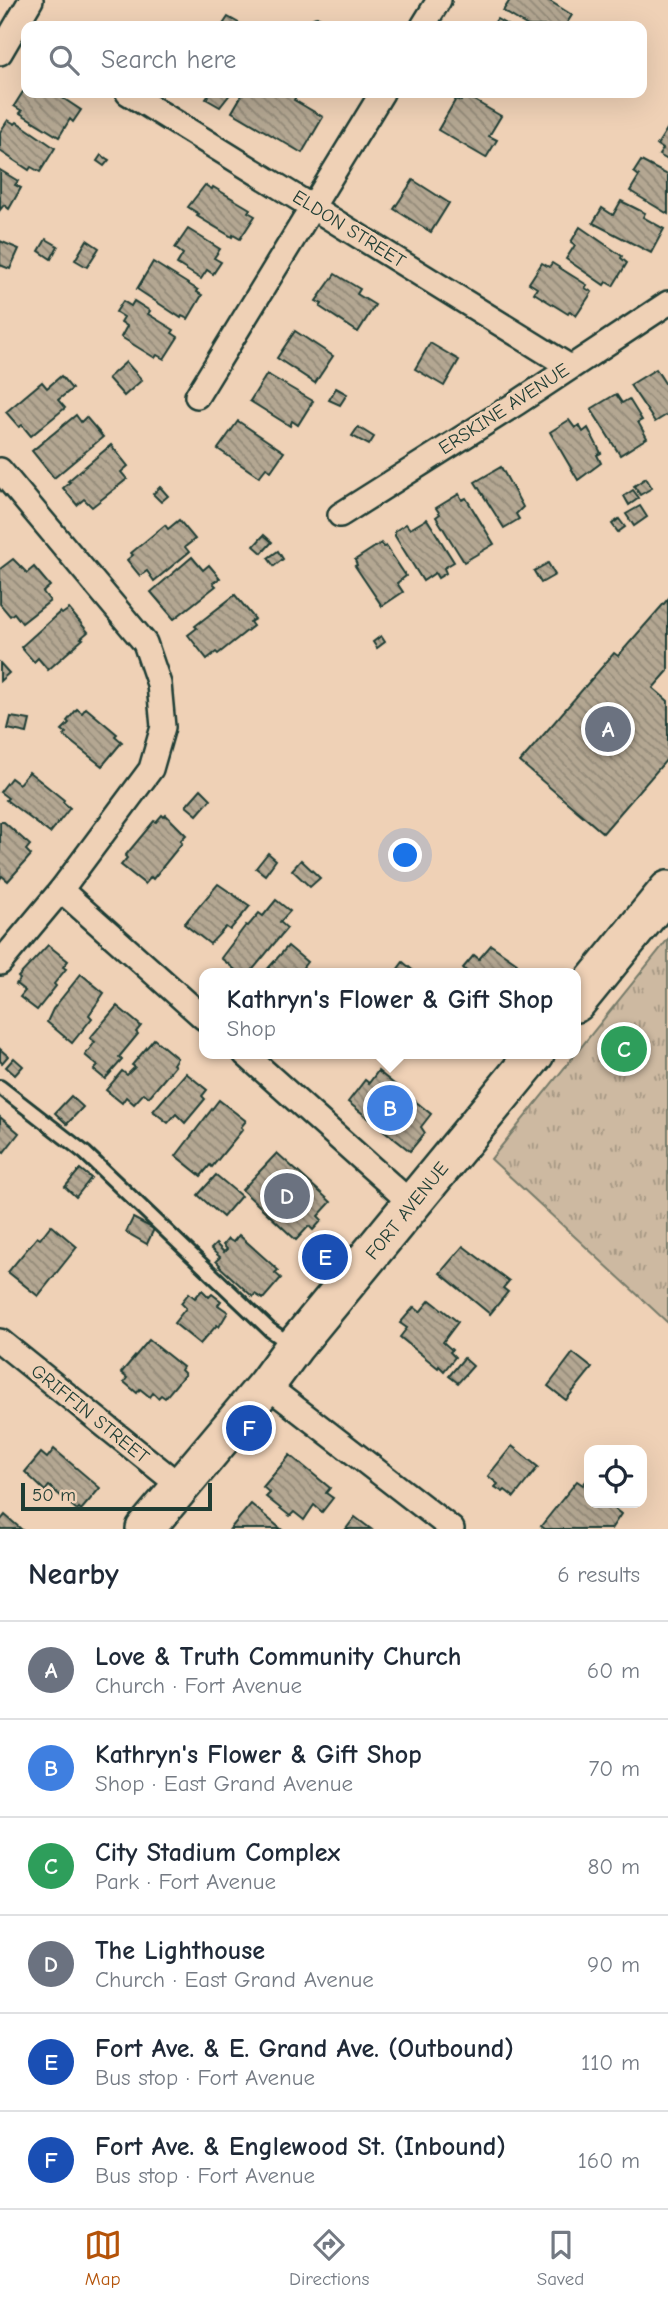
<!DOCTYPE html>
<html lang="en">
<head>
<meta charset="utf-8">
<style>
	:root { --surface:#fff; --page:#f2f2f3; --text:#1f2937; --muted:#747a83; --line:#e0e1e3; --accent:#b45309 }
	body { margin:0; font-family:"Comic Neue",sans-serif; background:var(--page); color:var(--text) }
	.controls { position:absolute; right:21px; bottom:21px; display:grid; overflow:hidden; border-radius:14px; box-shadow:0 7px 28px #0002 }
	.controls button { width:63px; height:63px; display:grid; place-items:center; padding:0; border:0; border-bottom:2px solid var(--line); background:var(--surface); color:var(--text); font:35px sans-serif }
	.scale { position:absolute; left:21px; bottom:18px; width:191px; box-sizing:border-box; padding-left:7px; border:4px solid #1f3d34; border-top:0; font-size:19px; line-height:24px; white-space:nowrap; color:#1f3d34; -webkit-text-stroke:5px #efd1b6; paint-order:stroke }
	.you { position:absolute; left:406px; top:856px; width:24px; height:24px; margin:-18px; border:5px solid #fff; border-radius:50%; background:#1a73e8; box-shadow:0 0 0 10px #1a73e833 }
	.badge { display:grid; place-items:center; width:46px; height:46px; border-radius:50%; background:var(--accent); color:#fff; font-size:23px; font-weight:700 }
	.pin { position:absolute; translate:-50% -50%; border:4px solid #fff; box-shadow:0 2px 7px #0006 }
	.popup { position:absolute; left:199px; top:968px; width:382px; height:91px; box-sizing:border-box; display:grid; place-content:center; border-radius:14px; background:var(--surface); filter:drop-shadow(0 2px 5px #0005); font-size:23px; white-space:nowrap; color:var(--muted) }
	.popup b { font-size:26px; color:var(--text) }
	.popup::after { content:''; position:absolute; left:50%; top:100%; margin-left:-14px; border:14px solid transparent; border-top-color:var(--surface) }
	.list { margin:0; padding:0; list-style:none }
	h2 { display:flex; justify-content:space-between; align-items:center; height:91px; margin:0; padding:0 28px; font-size:30px }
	h2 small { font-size:23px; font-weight:400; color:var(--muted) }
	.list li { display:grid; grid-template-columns:46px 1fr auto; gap:21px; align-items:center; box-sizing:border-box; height:98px; padding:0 28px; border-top:2px solid var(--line) }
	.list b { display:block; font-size:26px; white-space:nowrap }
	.list p { margin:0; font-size:23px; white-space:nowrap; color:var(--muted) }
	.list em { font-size:23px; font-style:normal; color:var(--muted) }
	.icon { flex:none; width:38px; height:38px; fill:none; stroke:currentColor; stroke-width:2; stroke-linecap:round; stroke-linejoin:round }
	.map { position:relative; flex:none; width:668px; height:1529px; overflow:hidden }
	.search { position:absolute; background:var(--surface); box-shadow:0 7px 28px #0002; left:21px; right:21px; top:21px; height:77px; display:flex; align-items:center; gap:18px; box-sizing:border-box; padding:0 24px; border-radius:14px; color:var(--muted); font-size:26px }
	.sheet { height:679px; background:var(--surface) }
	nav { display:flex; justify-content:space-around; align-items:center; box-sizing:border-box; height:98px; border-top:2px solid var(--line); background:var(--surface); font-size:19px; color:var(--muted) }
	nav a { display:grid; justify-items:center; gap:4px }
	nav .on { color:var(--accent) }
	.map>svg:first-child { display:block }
	.park { fill:url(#park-tufts); stroke:#767b6a; stroke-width:2 }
	.building { fill:url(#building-back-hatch); stroke:#1f3d34; stroke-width:2 }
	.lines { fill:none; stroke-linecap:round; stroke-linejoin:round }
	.lane-casing { stroke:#1f3d34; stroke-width:18 }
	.street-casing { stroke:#1f3d34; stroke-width:28 }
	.primary-casing { stroke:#1f3d34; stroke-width:42 }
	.lane { stroke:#efd1b6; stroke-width:12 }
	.street { stroke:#efd1b6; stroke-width:23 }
	.primary { stroke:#efd1b6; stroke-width:37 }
	.labels { text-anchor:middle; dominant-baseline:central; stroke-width:7; stroke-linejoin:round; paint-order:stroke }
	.street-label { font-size:19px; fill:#1f3d34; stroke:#efd1b6 }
</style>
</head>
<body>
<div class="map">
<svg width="668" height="1529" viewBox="0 0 668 1529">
	<defs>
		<pattern id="park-tufts" width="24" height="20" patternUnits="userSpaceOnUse" patternTransform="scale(1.75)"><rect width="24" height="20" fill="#cdb9a1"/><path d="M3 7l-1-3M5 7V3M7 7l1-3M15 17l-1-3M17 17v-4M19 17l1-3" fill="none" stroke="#a69884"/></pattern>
		<pattern id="building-back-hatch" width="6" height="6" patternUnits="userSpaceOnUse" patternTransform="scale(1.75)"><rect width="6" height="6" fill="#b4a792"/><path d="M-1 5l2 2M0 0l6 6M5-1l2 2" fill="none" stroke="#928978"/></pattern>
	</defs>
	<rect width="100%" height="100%" fill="#efd1b6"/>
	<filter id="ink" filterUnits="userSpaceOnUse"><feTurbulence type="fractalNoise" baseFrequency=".0143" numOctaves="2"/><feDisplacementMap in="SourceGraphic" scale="14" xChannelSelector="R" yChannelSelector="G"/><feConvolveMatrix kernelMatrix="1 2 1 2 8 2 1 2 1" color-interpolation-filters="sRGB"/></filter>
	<g filter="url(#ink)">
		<polygon class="park" points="668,939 668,1323 491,1159"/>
		<g class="building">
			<polygon points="510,0 548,0 572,15 565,26 528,26 503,11"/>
			<polygon points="228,17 244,26 222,26"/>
			<polygon points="497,19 509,26 492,26"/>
			<polygon points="26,87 26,93 55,93 81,110 73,122 70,119 59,137 20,113 22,111 14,106"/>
			<polygon points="210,93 231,93 220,107 206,99"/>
			<polygon points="243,93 298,93 294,100 323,117 302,153 232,112"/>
			<polygon points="465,95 501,116 489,136 497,140 486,158 438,130 456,99 461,101"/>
			<polygon points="8,120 15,124 17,122 55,148 40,172 31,167 29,170 0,151 0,132"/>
			<polygon points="667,129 668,130 668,160 659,155 663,149 657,145"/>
			<polygon points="101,155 109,160 104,166 97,161"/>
			<polygon points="641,161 668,175 668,214 630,191 639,176 634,172"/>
			<polygon points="0,170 18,181 15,185 21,188 9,209 4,205 0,210"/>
			<polygon points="413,180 449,203 431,232 394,209"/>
			<polygon points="205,185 212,189 213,187 250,209 248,212 255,216 240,239 233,235 232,237 197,216 199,214 188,207"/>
			<polygon points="621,201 645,213 643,217 664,229 651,253 593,223 602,208 613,215"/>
			<polygon points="580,227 622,256 621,258 627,263 613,286 606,282 604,285 566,259 575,245 571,242"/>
			<polygon points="188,229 220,249 214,258 221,262 213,274 207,270 201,279 177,264 183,254 175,248"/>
			<polygon points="46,239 58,246 51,259 39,251"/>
			<polygon points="87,240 99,248 87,267 75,260"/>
			<polygon points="0,241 19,249 10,269 0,265"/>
			<polygon points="153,262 198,290 197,292 202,295 188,319 182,316 181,318 137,289"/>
			<polygon points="542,263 549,267 552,263 587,285 585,288 592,292 576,316 570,311 568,314 534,293 537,288 529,283"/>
			<polygon points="335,274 360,289 357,294 375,305 358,332 320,307 322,304 316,301"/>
			<polygon points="123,301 131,306 134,301 150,311 148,314 174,330 172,333 178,337 164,359 157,355 155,358 121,337 127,326 121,322 124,317 116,312"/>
			<polygon points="295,331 333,356 315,383 277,358"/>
			<polygon points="430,343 459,360 444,386 415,369"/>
			<polygon points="126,362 142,380 124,396 108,378"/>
			<polygon points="656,369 668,388 668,414 655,422 630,385"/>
			<polygon points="267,374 313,401 298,425 292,421 290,426 250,401"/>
			<polygon points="61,376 72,389 58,400 65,408 31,436 22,425 19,427 6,412 42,382 47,388"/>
			<polygon points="336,388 347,394 340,405 329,400"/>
			<polygon points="616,394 622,403 629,399 642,420 638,422 647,438 620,455 591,409"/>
			<polygon points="76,415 81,422 86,417 103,437 54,478 32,451"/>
			<polygon points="569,420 575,428 579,425 583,432 588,428 601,453 597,455 601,463 578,480 550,432"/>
			<polygon points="238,421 284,452 271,471 266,468 259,477 218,449"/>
			<polygon points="358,427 374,437 369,445 352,436"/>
			<polygon points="111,445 128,466 121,472 127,479 92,507 84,499 77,505 63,488 70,482 68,481"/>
			<polygon points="501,467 523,507 516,514 519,519 504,528 475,482"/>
			<polygon points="646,478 652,488 640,495 634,486"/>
			<polygon points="160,487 168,496 161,502 153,494"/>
			<polygon points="633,490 639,498 629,505 624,496"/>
			<polygon points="459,494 462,500 466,498 494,544 464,562 436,517 440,514 436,508"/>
			<polygon points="640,506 647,517 634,526 626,514"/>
			<polygon points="427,519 454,562 444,568 446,573 438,578 435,573 423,581 395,536 395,531 406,524 410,529"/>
			<polygon points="619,519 625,527 618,532 612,524"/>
			<polygon points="179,520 195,539 185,547 189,552 154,581 147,571 140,576 127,560 133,555 131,553 165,525 168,529"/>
			<polygon points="264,535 272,542 262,553 254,546"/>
			<polygon points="381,543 384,547 386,546 406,576 397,583 403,592 382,606 355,566 357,565 355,560"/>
			<polygon points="278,551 283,559 274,566 268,558"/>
			<polygon points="192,557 203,570 209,565 220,578 213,583 216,586 174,619 151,592"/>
			<polygon points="13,559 27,573 34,567 50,586 43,592 50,601 22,623 14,613 10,616 0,604 0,569"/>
			<polygon points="548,563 555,575 541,583 534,571"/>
			<polygon points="235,595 255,619 250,622 253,626 218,654 216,652 207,659 188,635 197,628 195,626"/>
			<polygon points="668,599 668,671 653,688 668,701 668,758 603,833 520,762 614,653 618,656"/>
			<polygon points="69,609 88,632 81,638 83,639 48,670 38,658 34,662 21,647 60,612 62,614"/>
			<polygon points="381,636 385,642 377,648 373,642"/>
			<polygon points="0,663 9,673 0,681"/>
			<polygon points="86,708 117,734 115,736 122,742 102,766 64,736 66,733 62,730 69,723 67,721 77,709 82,713"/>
			<polygon points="11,717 30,720 27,733 8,729"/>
			<polygon points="29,772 64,800 63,802 70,808 50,833 6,800 8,798 0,792 11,778 19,784"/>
			<polygon points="201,789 211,799 197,815 186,806"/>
			<polygon points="162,815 164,817 166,815 186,835 180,841 182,843 153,879 151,877 145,884 121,865 127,858 125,856 154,821 156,822"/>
			<polygon points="0,822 4,822 30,845 26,850 31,855 8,881 2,876 0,879"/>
			<polygon points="268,853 276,860 265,875 256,868"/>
			<polygon points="301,860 320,878 310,887 292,870"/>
			<polygon points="218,884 250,906 230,930 226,927 210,944 184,924"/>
			<polygon points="276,900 290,911 280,922 287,928 250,973 239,973 221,958 246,925 248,926 259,913 263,916"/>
			<polygon points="48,945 68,961 63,967 66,969 54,984 56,986 37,1010 20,997 25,991 16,984 20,979 18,977"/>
			<polygon points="491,945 517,963 516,965 523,971 520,973 468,973 463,968 474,955 479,959"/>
			<polygon points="288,946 307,962 301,970 305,973 264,973"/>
			<polygon points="403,962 416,973 401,973 397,970"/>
			<polygon points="81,974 104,993 89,1015 92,1018 72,1043 47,1022 53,1009"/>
			<polygon points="117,1006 141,1026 136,1032 138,1034 119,1057 122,1060 105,1079 94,1070 98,1066 85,1055 95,1042 90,1038"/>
			<polygon points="154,1039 177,1058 173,1064 175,1066 149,1097 144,1093 134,1104 126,1097 122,1103 106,1090 122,1071 127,1075 135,1067 132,1065"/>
			<polygon points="0,1049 8,1056 2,1063 0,1061"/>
			<polygon points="14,1058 23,1066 15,1075 6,1067"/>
			<polygon points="378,1071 431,1114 421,1127 425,1133 410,1151 348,1102 365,1080 369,1083"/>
			<polygon points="186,1073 207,1090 202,1096 205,1099 185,1123 176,1114 168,1123 153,1111"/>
			<polygon points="71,1096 83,1107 67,1124 55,1113"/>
			<polygon points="219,1100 246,1121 241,1127 243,1129 212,1167 210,1165 201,1176 176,1156"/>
			<polygon points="0,1117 19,1133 4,1152 0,1149"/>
			<polygon points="277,1153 331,1202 318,1216 322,1220 313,1230 309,1226 296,1240 242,1190"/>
			<polygon points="80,1169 91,1178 76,1197 65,1187"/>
			<polygon points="216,1175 241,1196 223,1217 198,1195"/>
			<polygon points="133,1218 154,1229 147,1244 126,1232"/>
			<polygon points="51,1225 77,1247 38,1296 8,1272 37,1237 40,1239"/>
			<polygon points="239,1235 278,1270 275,1273 281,1278 263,1299 255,1294 253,1297 219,1266 220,1265 216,1261 220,1257 211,1249 216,1244 224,1252 227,1249 223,1245 228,1239 233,1242"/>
			<polygon points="463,1246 509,1281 503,1288 508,1292 490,1314 440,1273"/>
			<polygon points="202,1290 209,1297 212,1294 221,1301 218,1305 228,1312 219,1327 217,1325 200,1344 174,1323 186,1308 181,1303 189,1293 195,1298"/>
			<polygon points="430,1300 458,1322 443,1342 452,1350 450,1352 455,1357 444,1371 439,1366 438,1368 400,1337 407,1328 400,1323 414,1307 420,1312"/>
			<polygon points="149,1340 183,1367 181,1370 185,1374 165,1398 161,1395 158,1398 153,1393 150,1397 140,1389 137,1393 124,1382 127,1378 121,1373"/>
			<polygon points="573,1353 592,1368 566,1400 548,1386"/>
			<polygon points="464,1358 473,1366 458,1383 449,1376"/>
			<polygon points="512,1446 538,1467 514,1497 505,1490 503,1492 495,1487 498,1484 488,1476"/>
			<polygon points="54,1449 100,1488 81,1510 79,1508 77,1510 49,1486 45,1491 25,1472 41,1453 47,1458"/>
			<polygon points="290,1455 330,1488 326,1493 333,1498 322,1512 314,1505 304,1520 294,1512 290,1516 266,1497 270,1493 263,1487"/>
			<polygon points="589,1477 589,1503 614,1503 611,1506 621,1514 611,1529 545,1529 541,1526 577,1481 583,1485"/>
			<polygon points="251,1504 281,1529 230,1529"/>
			<polygon points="5,1515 21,1529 0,1529 0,1521"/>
			<polygon points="355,1517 371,1529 346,1529"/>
		</g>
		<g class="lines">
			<g class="lane-casing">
				<g id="lane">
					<polyline points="317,25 319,26"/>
					<polyline points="0,1087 85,1153 270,1330 293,1346"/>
				</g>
			</g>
			<g class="street-casing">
				<g id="street">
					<polyline points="423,26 439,0"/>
					<polyline points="0,53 31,0"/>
					<polyline points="128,93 570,367"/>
					<polyline points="197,396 382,93"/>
					<polyline points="0,470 145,643 159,684 163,727 151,769 61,890 0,963"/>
					<polyline points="340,515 517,403 668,303"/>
					<polyline points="61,890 204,1018"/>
					<polyline points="245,1054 412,1204"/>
					<polyline points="0,1341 180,1486"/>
					<polyline points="266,1385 452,1529"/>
				</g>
			</g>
			<g class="primary-casing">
				<g id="primary">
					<polyline points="576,1003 668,890"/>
					<polyline points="145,1529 266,1385 294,1347 535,1054"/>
				</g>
			</g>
			<use href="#lane" class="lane"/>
			<use href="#street" class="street"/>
			<use href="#primary" class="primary"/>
		</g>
	</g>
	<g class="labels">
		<g class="street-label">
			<text transform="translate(349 229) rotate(32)">ELDON STREET</text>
			<text transform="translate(504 409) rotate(-33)">ERSKINE AVENUE</text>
			<text transform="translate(407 1211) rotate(-51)">FORT AVENUE</text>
			<text transform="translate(90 1414) rotate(39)">GRIFFIN STREET</text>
		</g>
	</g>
</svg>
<div class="controls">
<button><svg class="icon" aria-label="locate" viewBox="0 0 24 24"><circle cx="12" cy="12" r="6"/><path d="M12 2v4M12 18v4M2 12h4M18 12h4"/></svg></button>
</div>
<div class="scale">50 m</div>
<div class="you"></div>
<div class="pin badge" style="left:608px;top:729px;background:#6b7280">A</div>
<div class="pin badge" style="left:390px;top:1108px;background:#3f7fe0">B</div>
<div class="popup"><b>Kathryn's Flower &amp; Gift Shop</b>Shop</div>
<div class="pin badge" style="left:624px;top:1049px;background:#2e9e5b">C</div>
<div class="pin badge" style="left:287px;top:1196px;background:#6b7280">D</div>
<div class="pin badge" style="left:325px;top:1257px;background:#1a4fb4">E</div>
<div class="pin badge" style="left:249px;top:1428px;background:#1a4fb4">F</div>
<div class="search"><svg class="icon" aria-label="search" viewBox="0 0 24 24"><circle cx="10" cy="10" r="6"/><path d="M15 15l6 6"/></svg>Search here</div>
</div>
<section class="sheet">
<h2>Nearby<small>6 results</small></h2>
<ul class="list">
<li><span class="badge" style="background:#6b7280">A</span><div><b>Love &amp; Truth Community Church</b><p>Church · Fort Avenue</p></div><em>60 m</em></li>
<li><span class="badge" style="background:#3f7fe0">B</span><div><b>Kathryn's Flower &amp; Gift Shop</b><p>Shop · East Grand Avenue</p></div><em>70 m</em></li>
<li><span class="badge" style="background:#2e9e5b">C</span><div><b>City Stadium Complex</b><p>Park · Fort Avenue</p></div><em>80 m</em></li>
<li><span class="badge" style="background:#6b7280">D</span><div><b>The Lighthouse</b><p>Church · East Grand Avenue</p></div><em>90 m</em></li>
<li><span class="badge" style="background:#1a4fb4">E</span><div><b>Fort Ave. &amp; E. Grand Ave. (Outbound)</b><p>Bus stop · Fort Avenue</p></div><em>110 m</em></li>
<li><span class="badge" style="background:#1a4fb4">F</span><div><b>Fort Ave. &amp; Englewood St. (Inbound)</b><p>Bus stop · Fort Avenue</p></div><em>160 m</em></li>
</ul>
</section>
<nav>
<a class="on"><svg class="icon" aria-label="map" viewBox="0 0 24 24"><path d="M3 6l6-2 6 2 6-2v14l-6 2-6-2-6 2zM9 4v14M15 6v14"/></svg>Map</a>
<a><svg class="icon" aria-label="directions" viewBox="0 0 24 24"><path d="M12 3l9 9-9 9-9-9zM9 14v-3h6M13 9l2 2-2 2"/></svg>Directions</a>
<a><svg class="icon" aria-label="saved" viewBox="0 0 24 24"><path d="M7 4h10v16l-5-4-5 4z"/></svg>Saved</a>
</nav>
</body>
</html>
